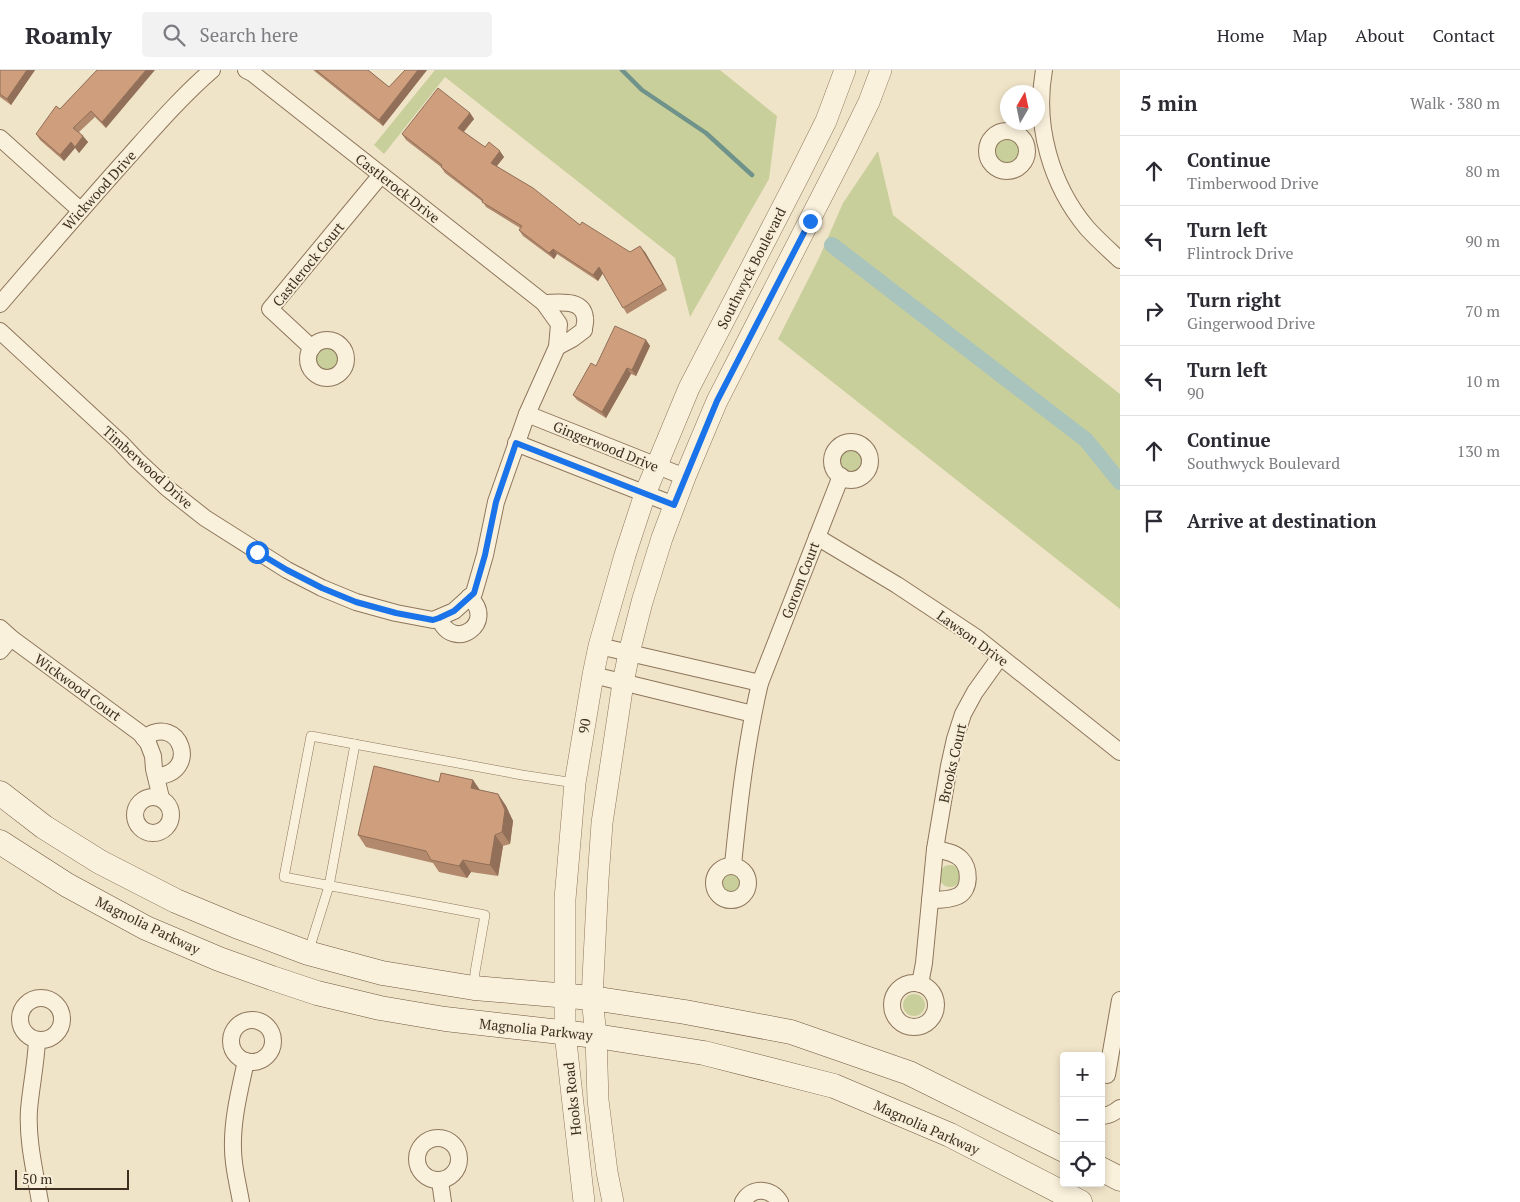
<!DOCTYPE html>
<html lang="en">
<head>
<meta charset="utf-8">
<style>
	:root { --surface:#fff; --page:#f2f2f3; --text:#2b2b33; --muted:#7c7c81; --line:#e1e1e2 }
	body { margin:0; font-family:"PT Serif",serif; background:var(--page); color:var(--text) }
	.controls { position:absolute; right:15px; bottom:15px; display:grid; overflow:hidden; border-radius:5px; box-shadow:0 2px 8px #0003 }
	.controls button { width:45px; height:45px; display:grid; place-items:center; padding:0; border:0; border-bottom:1px solid var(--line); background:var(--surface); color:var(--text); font:25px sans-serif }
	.compass { position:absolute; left:1000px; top:15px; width:45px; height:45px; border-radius:50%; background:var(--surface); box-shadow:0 2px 8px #0003; rotate:9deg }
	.scale { position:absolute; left:15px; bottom:12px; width:114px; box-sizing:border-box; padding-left:5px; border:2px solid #3d2e20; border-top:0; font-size:14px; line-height:18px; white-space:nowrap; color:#3d2e20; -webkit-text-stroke:4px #f7eed8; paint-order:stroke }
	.stop { position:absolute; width:15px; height:15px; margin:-11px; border:4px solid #1a73e8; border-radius:50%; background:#fff }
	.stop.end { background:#1a73e8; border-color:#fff; box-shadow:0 1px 5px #0008 }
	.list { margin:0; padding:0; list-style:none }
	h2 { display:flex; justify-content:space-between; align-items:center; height:65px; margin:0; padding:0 20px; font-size:21px }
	h2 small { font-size:16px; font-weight:400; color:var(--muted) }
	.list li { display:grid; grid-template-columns:32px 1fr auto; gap:15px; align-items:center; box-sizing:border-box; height:70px; padding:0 20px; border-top:1px solid var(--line) }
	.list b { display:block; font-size:19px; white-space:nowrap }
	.list p { margin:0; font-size:16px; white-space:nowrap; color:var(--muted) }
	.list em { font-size:16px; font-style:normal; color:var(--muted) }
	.icon { flex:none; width:28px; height:28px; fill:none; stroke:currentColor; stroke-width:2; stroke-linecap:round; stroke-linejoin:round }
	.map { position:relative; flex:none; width:1120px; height:1132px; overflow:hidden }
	header { display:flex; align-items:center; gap:30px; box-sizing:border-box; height:70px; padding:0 25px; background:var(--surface); border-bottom:1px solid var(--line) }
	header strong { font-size:24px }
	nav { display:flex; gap:28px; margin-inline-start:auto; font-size:18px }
	.search { width:350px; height:45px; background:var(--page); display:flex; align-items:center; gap:12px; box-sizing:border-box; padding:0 18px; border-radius:5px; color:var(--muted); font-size:19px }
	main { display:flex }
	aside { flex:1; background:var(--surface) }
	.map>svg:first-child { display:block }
	.green { fill:#c9cf9b }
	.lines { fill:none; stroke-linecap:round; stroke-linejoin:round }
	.stream { stroke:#6f938a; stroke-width:4.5 }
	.canal { stroke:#a9c4bc; stroke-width:16 }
	.service-casing { stroke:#8d765c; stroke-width:10 }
	.minor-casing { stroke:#8d765c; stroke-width:18 }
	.tertiary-casing { stroke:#8d765c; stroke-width:22 }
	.secondary-casing { stroke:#6f573f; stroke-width:25 }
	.service { stroke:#faf1dc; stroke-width:9 }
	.minor { stroke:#faf1dc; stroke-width:16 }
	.tertiary { stroke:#faf1dc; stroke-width:21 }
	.secondary { stroke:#faf1dc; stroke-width:24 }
	.wall { fill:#b2896c }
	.shaded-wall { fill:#916f58 }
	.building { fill:#cf9f7d; stroke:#916f58 }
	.route { stroke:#1a73e8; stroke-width:6 }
	.labels { text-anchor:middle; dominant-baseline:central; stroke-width:4; stroke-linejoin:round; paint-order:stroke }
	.street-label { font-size:14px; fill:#3d2e20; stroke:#f7eed8 }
</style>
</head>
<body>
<header>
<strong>Roamly</strong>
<div class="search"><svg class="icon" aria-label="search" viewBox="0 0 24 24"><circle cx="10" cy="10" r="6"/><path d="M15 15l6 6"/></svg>Search here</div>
<nav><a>Home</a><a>Map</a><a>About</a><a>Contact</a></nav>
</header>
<main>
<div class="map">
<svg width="1120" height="1132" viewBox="0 0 1120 1132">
	<rect width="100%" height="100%" fill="#f0e4c8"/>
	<g class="green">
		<polygon points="435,0 720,0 777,46 769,109 690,247 675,188 445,7 384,84 374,75"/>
		<circle cx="1006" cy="80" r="19"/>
		<polygon points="878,81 893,145 1120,324 1120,539 778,269 819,188 843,133"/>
		<circle cx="330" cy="291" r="19"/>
		<circle cx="851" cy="397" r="19"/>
		<circle cx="950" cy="806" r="11"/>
		<circle cx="732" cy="812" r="11"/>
		<circle cx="914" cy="935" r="11"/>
	</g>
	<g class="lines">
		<polyline class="stream" points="622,0 642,20 706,63 752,105"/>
		<polyline class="canal" points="832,175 1086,370 1120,412"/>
		<g class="service-casing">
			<g id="service">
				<polyline points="308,883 329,816 355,674"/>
				<polyline points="474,917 475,902 485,845 284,807 311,666 522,705 575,713"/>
			</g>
		</g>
		<g class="minor-casing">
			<g id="minor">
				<path d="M1044,0c-10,56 7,115 43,158 10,11 22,22 33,32"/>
				<circle cx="1007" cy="81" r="20"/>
				<polyline points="0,68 80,140"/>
				<path d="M544,233c14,0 39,-5 41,15 1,3 -1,8 -1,12l-12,9 -15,8"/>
				<path d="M0,234c43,-50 86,-100 130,-149 26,-29 52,-59 82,-85"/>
				<polyline points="0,261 120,372 136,389 167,418 205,448 287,500 322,518 356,532 396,543 433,550 454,541 474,523 485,485 496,432 527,344 557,277 559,254 544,233 252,3 246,0"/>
				<circle cx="327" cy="289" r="19"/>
				<polyline points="312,278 270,239 381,105"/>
				<polyline points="527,344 685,407"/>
				<circle cx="851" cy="391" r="19"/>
				<polyline points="516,373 674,435"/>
				<polyline points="817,467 897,515 977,568 1120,682"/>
				<path d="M439,548c14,36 59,4 30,-21"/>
				<polyline points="0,558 11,568 140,663 148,673 153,686 154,699 161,728"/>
				<polyline points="599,576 760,613"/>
				<polyline points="0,581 11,568"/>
				<polyline points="593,605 753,644"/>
				<path d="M144,668c36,-26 57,35 13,38"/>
				<circle cx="153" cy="745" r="18"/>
				<path d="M733,795c6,-61 13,-122 27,-182l81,-207"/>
				<circle cx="731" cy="813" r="17"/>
				<path d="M930,830c9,0 20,0 28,-4 13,-6 12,-28 3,-37 -7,-7 -17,-8 -26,-10"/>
				<circle cx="914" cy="935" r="22"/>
				<polyline points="920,914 924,893 935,779 949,696 955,669 963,644 975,622 1000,587"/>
				<circle cx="41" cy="949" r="21"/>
				<circle cx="252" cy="971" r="21"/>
				<path d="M37,970c-1,24 -6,46 -8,70 -2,30 6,62 11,92"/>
				<polyline points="1107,1005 1120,930"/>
				<path d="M1101,1046c8,0 13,-3 19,-8"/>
				<circle cx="438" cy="1089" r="21"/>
				<polyline points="440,1111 443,1132"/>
				<path d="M241,1132c-3,-18 -8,-35 -8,-53 -1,-30 7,-60 13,-88"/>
				<path d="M743,1132c9,-16 28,-14 37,0"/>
			</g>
		</g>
		<g class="tertiary-casing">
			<g id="tertiary">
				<polyline points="584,1132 565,963 565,829 575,713 593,605 599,576 625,485 645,424 689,318 799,105 826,51 845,0"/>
				<polyline points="613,1132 607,1102 598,1030 596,966 592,928 598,810 602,753 623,613 629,583 642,532 662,468 685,407 717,331 846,79 869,32 881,0"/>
			</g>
		</g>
		<g class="secondary-casing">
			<g id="secondary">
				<polyline points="0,723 44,757 100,792 176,831 236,856 308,883 382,903 474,918 592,928 685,942 791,962 909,1003 1064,1080"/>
				<polyline points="0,772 67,815 146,858 219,889 272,908 317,923 380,938 445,949 596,966 704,983 834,1016 950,1065 1080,1132"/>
				<polyline points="1101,1099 1120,1109"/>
			</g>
		</g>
		<use href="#service" class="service"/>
		<use href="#minor" class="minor"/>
		<use href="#tertiary" class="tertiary"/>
		<use href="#secondary" class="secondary"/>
	</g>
	<g class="wall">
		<polygon points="0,0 35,0 11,35 0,27"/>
		<polygon points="97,0 106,58 95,47 79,62 88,72 79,83 75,78 64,91 40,70 36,64"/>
		<polygon points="313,0 368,0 389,17 405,0 427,0 383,56"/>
		<polygon points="470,43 474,49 464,62 485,77 504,87 497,96 580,155 630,182 645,182 667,220 627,244 603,203 598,211 557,184 554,189 523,166 519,160 520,158 486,137 483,132 445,103 441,97 406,70 402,64"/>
		<polygon points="646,270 650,276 636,306 631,304 606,348 577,330 573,325 596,296"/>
		<polygon points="473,710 480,720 498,724 506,736 513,751 510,774 503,776 498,806 471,802 467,808 439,802 433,793 366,777 358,765 439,712"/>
	</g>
	<g class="shaded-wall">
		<polygon points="27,0 35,0 11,35 7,29"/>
		<polygon points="146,0 155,0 106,58 102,52"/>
		<polygon points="418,0 427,0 383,56 379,50"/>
		<polygon points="470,43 474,49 462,63 458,58"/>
		<polygon points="83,66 88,72 79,83 75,77"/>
		<polygon points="71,72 75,78 64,91 60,85"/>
		<polygon points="500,81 504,87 495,98 491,93"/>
		<polygon points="640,176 645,182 667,220 663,214"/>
		<polygon points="553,179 557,184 554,189 549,183"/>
		<polygon points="599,197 603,203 598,211 593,205"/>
		<polygon points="646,270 650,276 636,306 632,300"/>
		<polygon points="627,298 631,304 606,348 602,342"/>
		<polygon points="473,710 481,722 471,718"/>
		<polygon points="498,724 506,736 513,751 510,774 502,762"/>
		<polygon points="495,765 503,776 498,806 490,795"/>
		<polygon points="463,790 471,802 467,808 459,796"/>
	</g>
	<g class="building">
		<polygon points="0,0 27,0 7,29 0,24"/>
		<polygon points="97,0 146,0 102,52 91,41 73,58 83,66 75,77 71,72 60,85 36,64 56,36 60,39"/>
		<polygon points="316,0 368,0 389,17 405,0 418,0 379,50"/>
		<polygon points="438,18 470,43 458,58 485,77 489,72 500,81 491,93 533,118 580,155 582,152 630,182 640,176 663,214 623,238 599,197 593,205 553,179 549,183 519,160 522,156 482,132 483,130 441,97 442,95 402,64"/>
		<polygon points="615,256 646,270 632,300 627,298 602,342 573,325 591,293 596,296"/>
		<polygon points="374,696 439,712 441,703 473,710 471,718 498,724 505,740 502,762 495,765 490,795 463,790 459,796 431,790 426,781 358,765"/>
	</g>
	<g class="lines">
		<polyline class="route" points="257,482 287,500 322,518 356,532 396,543 433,550 439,548 454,541 474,523 485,485 496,432 516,373 674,435 717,331 810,151"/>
	</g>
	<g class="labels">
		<g class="street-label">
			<text transform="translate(398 118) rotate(38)">Castlerock Drive</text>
			<text transform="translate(99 120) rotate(-48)">Wickwood Drive</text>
			<text transform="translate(308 194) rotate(-51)">Castlerock Court</text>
			<text transform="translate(751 198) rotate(-63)">Southwyck Boulevard</text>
			<text transform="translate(606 376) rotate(22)">Gingerwood Drive</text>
			<text transform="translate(148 397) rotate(42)">Timberwood Drive</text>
			<text transform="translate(800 510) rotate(-69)">Gorom Court</text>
			<text transform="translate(973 568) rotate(36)">Lawson Drive</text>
			<text transform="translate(78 617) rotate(36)">Wickwood Court</text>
			<text transform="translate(584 656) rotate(-81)">90</text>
			<text transform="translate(952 693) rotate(-77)">Brooks Court</text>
			<text transform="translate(148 855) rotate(26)">Magnolia Parkway</text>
			<text transform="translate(536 959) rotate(6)">Magnolia Parkway</text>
			<text transform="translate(572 1029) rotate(-96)">Hooks Road</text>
			<text transform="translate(927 1057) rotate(24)">Magnolia Parkway</text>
		</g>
	</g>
</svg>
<div class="controls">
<button>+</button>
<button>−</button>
<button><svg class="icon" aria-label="locate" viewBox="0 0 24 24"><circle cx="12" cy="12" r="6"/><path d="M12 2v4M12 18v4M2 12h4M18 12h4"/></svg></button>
</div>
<svg class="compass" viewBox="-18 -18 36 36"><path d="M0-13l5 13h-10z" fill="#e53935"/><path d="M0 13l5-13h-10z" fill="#7c7c81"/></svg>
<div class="scale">50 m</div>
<div class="stop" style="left:257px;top:482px"></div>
<div class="stop end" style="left:810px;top:151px"></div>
</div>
<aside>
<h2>5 min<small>Walk · 380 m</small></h2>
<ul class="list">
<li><svg class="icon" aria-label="ahead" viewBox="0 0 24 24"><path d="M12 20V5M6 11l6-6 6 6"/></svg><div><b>Continue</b><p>Timberwood Drive</p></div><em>80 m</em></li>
<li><svg class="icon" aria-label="left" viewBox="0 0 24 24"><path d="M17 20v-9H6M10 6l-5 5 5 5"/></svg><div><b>Turn left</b><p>Flintrock Drive</p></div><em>90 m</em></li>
<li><svg class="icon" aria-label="right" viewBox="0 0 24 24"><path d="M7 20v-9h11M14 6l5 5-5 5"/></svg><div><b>Turn right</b><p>Gingerwood Drive</p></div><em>70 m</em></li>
<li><svg class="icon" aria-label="left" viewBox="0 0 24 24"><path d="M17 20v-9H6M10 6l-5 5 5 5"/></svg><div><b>Turn left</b><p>90</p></div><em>10 m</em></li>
<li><svg class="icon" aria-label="ahead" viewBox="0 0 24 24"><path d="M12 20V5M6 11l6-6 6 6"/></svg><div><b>Continue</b><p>Southwyck Boulevard</p></div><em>130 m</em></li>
<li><svg class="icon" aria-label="arrive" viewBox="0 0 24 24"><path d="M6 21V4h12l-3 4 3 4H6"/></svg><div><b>Arrive at destination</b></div></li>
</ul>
</aside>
</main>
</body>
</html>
